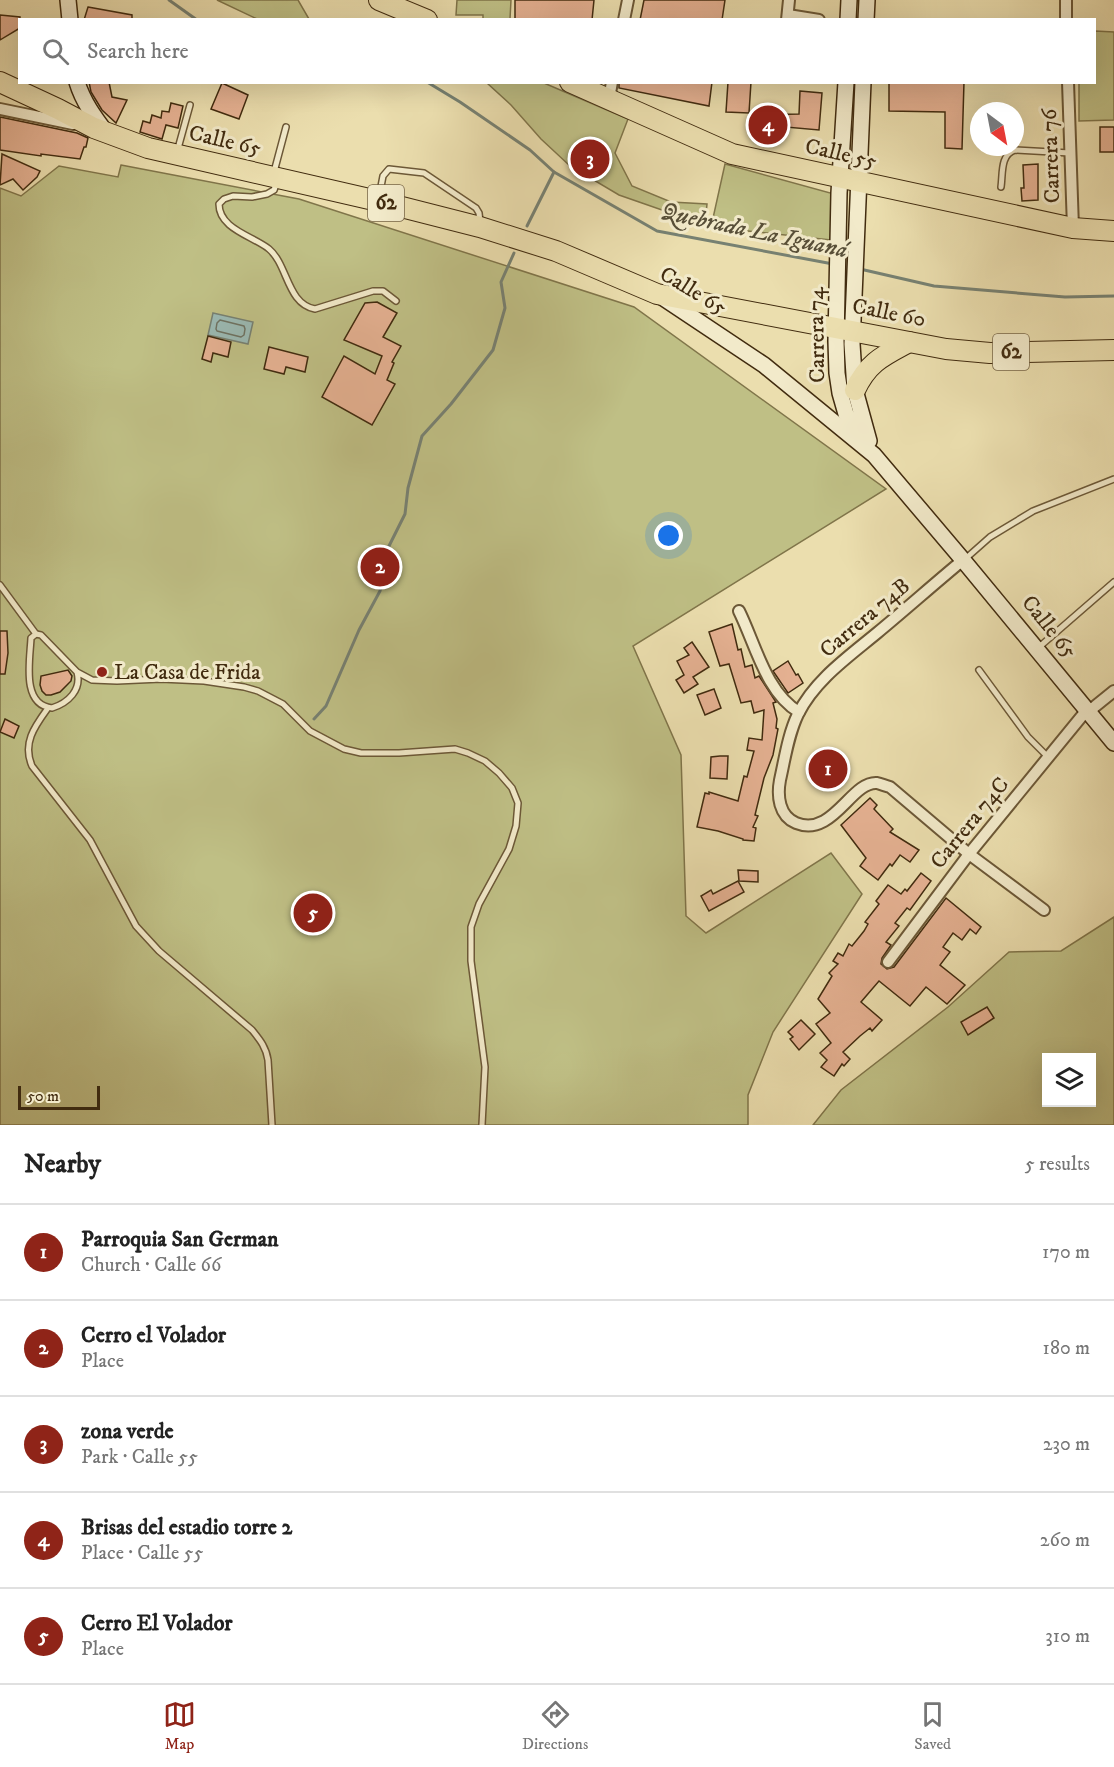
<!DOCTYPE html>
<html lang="en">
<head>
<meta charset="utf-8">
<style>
	:root { --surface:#fff; --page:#f6f6f6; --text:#222; --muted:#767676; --line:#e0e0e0; --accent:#8f2418 }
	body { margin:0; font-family:"IM FELL DW Pica",serif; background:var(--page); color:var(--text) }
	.controls { position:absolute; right:18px; bottom:18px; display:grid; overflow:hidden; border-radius:0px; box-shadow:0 6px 24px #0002 }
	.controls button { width:54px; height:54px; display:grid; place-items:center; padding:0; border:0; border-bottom:2px solid var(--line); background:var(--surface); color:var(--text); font:30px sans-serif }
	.compass { position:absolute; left:970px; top:102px; width:54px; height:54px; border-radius:50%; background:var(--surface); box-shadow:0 6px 24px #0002; rotate:148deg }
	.scale { position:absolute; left:18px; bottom:15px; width:82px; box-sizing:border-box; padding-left:6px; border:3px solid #412b0f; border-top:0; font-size:16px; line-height:21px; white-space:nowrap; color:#412b0f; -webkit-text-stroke:4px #f2eaca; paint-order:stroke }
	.you { position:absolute; left:669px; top:536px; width:21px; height:21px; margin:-15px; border:4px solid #fff; border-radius:50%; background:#1a73e8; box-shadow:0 0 0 9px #1a73e833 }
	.badge { display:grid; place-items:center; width:39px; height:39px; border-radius:50%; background:var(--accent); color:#fff; font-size:20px; font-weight:700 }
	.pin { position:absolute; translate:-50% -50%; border:3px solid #fff; box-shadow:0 2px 6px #0006 }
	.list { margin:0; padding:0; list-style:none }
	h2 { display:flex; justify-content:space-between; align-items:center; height:78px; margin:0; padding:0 24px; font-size:26px }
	h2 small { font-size:20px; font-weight:400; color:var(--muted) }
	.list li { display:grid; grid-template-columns:39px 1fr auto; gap:18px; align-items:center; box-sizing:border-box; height:96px; padding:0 24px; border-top:2px solid var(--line) }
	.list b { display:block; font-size:22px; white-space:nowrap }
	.list p { margin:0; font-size:20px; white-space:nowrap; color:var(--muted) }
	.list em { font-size:20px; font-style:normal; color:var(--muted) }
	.icon { flex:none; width:33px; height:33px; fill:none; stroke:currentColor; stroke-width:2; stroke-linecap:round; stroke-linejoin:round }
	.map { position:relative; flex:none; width:1114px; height:1125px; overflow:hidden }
	.search { position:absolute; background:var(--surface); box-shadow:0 6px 24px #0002; left:18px; right:18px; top:18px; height:66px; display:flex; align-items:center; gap:15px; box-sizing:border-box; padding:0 21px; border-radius:0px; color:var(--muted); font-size:22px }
	.sheet { height:558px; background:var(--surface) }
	nav { display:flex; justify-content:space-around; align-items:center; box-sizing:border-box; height:84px; border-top:2px solid var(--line); background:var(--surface); font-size:16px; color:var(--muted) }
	nav a { display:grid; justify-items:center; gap:3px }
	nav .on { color:var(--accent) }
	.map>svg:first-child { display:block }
	.green { fill:#bfbf85; stroke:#80754a; stroke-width:1.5; fill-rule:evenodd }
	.water { fill:#9bbab4; stroke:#778172; stroke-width:1.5 }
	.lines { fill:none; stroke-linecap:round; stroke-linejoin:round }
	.shore { stroke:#6e7262; stroke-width:1.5 }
	.stream { stroke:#778172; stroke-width:3 }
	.building { fill:#e5b192; stroke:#412b0f; stroke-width:1.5 }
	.lane-casing { stroke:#6c5837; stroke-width:8 }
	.street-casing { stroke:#6c5837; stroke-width:14 }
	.secondary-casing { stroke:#412b0f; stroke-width:18 }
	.highway-casing { stroke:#412b0f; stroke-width:22 }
	.lane { stroke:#f2eaca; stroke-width:5 }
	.street { stroke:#f2eaca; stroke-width:10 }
	.secondary { stroke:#f2eaca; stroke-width:15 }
	.highway { stroke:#ebdeae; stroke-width:20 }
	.poi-dot { fill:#8f2418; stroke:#f2eaca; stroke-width:2 }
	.labels { text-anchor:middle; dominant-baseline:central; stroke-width:6; stroke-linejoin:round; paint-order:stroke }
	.shield { fill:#f2eaca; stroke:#766447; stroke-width:1.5 }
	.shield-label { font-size:21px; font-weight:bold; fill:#412b0f }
	.street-label { font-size:22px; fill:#412b0f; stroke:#f2eaca }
	.poi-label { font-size:22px; fill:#412b0f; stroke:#f2eaca; text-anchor:start }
	.water-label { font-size:24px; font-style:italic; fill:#584f38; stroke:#f2eaca }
</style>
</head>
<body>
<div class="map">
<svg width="1114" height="1125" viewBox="0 0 1114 1125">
	<rect width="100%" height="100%" fill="#ebdeae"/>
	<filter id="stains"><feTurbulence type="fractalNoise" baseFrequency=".00333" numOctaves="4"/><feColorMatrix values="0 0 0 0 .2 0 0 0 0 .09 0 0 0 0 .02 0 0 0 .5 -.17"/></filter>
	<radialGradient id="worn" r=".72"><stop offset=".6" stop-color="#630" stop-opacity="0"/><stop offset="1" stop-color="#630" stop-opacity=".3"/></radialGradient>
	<g class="green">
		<polygon points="217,0 298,0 309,19 257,19"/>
		<polygon points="457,0 511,0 510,19 483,19 483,15 456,15"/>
		<polygon points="1095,31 1114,32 1114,120 1079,121 1079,83 1094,82"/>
		<polygon points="487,83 544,83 628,119 615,153 632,186 671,202 707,204 705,225 619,195 570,166 541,139 511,105"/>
		<polygon points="725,164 834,194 831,240 711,227"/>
		<polygon points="121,165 299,199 634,307 886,489 633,646 681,755 686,916 706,933 831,853 862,894 773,1032 748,1095 748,1125 0,1125 0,188 21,196 59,166 118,177"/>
		<path d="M1114,917v208h-301l28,-35 107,-83 61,-55 52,-1zM1046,1058h46v44h-46z"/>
	</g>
	<polygon class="water" points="213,313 253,322 248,344 208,335"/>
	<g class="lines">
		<polygon class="shore" points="220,320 244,326 245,329 244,335 241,337 217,331 216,329 217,323"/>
		<g class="stream">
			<polyline points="169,0 197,20"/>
			<polyline points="427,82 460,102 530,150 554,172 657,231 833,264"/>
			<polyline points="527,226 554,172"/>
			<polyline points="860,269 934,286 1065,297 1114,296"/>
			<polyline points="314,719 326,706 359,630 380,591 389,546 405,514 408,488 422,436 451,404 493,350 505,308 501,282 514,253"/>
		</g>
	</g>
	<g class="building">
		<polygon points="515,0 594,0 592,20 515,20"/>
		<polygon points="644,0 725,0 722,20 640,20"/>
		<polygon points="88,7 132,15 132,20 84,20"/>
		<polygon points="0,15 20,17 20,28 0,40"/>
		<polygon points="89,82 109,82 112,97 127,100 116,123 102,110 91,92"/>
		<polygon points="619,82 712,82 709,106 619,88"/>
		<polygon points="728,82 751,82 749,113 726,112"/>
		<polygon points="889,82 964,82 962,149 945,148 945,112 889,111"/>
		<polygon points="222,83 248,95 239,119 211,109"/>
		<polygon points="800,91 822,93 819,130 786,127 786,135 751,135 750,115 799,114"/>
		<polygon points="171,103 183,106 178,128 166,125 162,139 140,132 143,121 150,123 152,115 161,118 162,111 169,112"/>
		<polygon points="0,117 77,133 88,138 86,147 84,147 80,159 41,154 41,156 0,150"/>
		<rect x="1100" y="127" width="14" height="25"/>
		<polygon points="2,154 40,171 37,177 23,190 13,179 0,185"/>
		<polygon points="1038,164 1038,200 1022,201 1021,188 1024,188 1023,165"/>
		<polygon points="377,302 397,313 383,337 401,346 392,362 394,363 387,380 395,384 372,425 322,397 344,356 375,374 382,356 344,340 365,303"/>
		<polygon points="208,336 231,342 228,357 213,353 211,362 202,359"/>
		<polygon points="269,347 308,357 305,372 286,367 284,374 264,369"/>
		<polygon points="732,624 738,650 741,649 745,667 752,665 755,678 759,676 776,702 773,703 777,719 776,728 778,729 773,755 764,778 755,815 758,816 753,827 756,828 754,841 743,840 743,839 718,831 697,827 705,793 709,794 709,792 738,801 744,776 747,777 754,751 747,750 749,738 762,740 764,710 754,713 751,701 741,703 729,664 720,666 709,632"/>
		<polygon points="0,631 7,631 8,653 5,674 0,674"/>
		<polygon points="692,642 709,667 693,677 698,684 684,693 676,680 684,675 677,661 689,655 684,648"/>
		<polygon points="788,661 796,675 798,674 803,683 788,693 773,671"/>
		<polygon points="68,670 72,676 71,681 60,692 51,695 46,695 42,691 40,685 41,676"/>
		<polygon points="714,689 721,708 705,715 697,695"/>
		<polygon points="5,719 19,726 14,738 0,732"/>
		<polygon points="720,756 728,756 727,779 710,778 711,757"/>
		<polygon points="870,798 877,805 874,809 893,829 890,832 919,850 910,862 900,855 892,866 890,864 878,880 860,866 866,858 841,825"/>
		<polygon points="738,870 758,871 758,882 739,881"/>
		<polygon points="921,873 931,881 910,910 907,908 895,923 899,926 886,942 891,945 882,958 881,964 887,969 894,967 946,898 981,927 976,934 970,929 962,940 953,933 943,947 950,952 940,965 965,985 947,1004 926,987 910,1006 879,981 861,1002 882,1020 872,1031 870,1028 860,1036 843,1052 850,1059 844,1066 842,1064 834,1076 821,1067 827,1060 820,1053 831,1043 816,1024 830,1013 818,999 832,976 829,973 838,964 833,961 838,953 843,956 849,944 852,946 864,931 868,924 865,922 879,904 876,901 888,885 901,894 905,889 907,891"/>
		<polygon points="738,881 744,892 709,911 701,896 711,890 713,894"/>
		<polygon points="987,1007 994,1018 968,1035 961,1022"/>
		<polygon points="801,1020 815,1034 799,1050 790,1039 793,1037 788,1032"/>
	</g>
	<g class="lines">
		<g class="lane-casing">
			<g id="lane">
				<polyline points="177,152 190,105"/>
				<polyline points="274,172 286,127"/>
				<path d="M277,182l-3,8 -7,4 -15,3 -19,-1 -9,3 -5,5c0,25 34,32 50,45 19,16 18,55 46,60l58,-18h10l13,10"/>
				<path d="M1001,187c2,-14 -1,-32 14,-37l55,3"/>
				<polyline points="379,197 383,176 389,169 424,173 476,208 479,213 480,222"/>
				<polyline points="964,560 990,537 1033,511 1114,479"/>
				<polyline points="0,585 36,634"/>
				<polyline points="1038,648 1114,582"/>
				<polyline points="979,670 1028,737 1048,757"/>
				<path d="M77,672c5,18 -9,31 -25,36 -31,-3 -22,-48 -21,-70l5,-4 5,1 36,37 15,8 25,1 44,-2 43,2 40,6 14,4 25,13 27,27 34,18 17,4h38l56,-4 13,4 17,8 14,12 13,15 6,15 -2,23 -7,23 -30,55 -8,23v34l14,106 -3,58"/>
				<path d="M48,708c-13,18 -26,35 -16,58l58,74 46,86 23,25 93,79c8,10 14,17 16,30l4,65"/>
			</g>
		</g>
		<g class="street-casing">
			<g id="street">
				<polyline points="1066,0 1066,20"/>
				<polyline points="788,15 819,20"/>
				<polyline points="624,20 628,0"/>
				<polyline points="787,20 789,0"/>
				<polyline points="1068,82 1073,228"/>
				<polyline points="609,99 612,82"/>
				<polyline points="0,109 73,124"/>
				<path d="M963,560c-29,24 -57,49 -86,73 -29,24 -62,47 -79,81 -10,21 -13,44 -18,66 -3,16 -1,36 16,43 37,15 55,-42 81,-40 4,1 9,3 13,4l79,67 75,56"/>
				<path d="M739,611c16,32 27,82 60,101"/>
				<polyline points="1088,712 1114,691"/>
				<polyline points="888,962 969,854 1086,711"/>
			</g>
		</g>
		<g class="secondary-casing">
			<g id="secondary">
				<polyline points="68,0 70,20"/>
				<polyline points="848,20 849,0"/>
				<polyline points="866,20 867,0"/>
				<path d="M77,82c6,20 18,36 30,52"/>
				<polyline points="846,82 839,193 836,341 837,373 840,393 846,414 864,440"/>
				<polyline points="863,82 852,344 855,390 869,441"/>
				<polyline points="662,297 764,365 874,455 963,560 1114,743"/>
			</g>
		</g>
		<g class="highway-casing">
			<g id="highway">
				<polyline points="379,0 427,20"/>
				<polyline points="0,82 58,109 94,128 148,148 378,201 480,227 556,251 657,294 946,349 990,353 1114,350"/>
				<polyline points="570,82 732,154 1073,228 1114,231"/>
				<path d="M855,390c13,-28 28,-34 54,-48"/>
			</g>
		</g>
		<use href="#lane" class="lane"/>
		<use href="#street" class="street"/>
		<use href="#secondary" class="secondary"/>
		<use href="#highway" class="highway"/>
	</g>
	<circle class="poi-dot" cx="102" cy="672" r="6"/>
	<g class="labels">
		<g class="shield">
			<rect x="368" y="185" width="36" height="36" rx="4.5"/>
			<rect x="993" y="334" width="36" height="36" rx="4.5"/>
		</g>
		<g class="shield-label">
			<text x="386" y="203">62</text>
			<text x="1011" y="352">62</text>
		</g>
		<g class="street-label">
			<text transform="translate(225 141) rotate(13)">Calle 65</text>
			<text transform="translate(841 154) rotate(13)">Calle 55</text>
			<text transform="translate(1051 156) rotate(-92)">Carrera 76</text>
			<text transform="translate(693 291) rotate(31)">Calle 65</text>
			<text transform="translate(889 313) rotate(11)">Calle 60</text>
			<text transform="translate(817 335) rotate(-91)">Carrera 74</text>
			<text transform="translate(865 618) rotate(-40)">Carrera 74B</text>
			<text transform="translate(1049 627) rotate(51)">Calle 65</text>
			<text transform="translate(970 823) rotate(-51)">Carrera 74C</text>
		</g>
		<g class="poi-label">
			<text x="114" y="672">La Casa de Frida</text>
		</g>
		<g class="water-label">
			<text transform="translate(754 231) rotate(12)">Quebrada La Iguaná</text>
		</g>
	</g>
	<rect width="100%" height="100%" filter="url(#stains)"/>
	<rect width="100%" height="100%" fill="url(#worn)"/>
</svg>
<div class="controls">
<button><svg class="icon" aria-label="layers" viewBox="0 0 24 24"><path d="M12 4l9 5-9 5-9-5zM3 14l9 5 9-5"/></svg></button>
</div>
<svg class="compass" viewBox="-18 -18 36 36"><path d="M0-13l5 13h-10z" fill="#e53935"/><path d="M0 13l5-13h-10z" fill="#767676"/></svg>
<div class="scale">50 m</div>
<div class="you"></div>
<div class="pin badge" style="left:828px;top:769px">1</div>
<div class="pin badge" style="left:380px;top:567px">2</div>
<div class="pin badge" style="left:590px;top:159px">3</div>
<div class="pin badge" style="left:768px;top:125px">4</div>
<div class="pin badge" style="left:313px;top:913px">5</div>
<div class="search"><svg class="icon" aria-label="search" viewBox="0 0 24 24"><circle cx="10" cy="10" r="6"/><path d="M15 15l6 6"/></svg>Search here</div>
</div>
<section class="sheet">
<h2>Nearby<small>5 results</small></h2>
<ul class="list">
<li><span class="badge">1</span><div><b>Parroquia San German</b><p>Church · Calle 66</p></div><em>170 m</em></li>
<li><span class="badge">2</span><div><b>Cerro el Volador</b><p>Place</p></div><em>180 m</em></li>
<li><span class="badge">3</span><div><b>zona verde</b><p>Park · Calle 55</p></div><em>230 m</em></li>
<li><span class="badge">4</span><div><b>Brisas del estadio torre 2</b><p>Place · Calle 55</p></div><em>260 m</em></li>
<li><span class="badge">5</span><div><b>Cerro El Volador</b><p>Place</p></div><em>310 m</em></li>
</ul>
</section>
<nav>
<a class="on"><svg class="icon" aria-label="map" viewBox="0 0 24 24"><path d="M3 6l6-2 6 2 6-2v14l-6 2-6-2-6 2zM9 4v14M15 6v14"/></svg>Map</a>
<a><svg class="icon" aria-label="directions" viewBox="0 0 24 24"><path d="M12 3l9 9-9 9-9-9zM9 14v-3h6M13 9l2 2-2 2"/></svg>Directions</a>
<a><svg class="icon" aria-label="saved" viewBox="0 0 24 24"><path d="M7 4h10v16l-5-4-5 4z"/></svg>Saved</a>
</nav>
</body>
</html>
